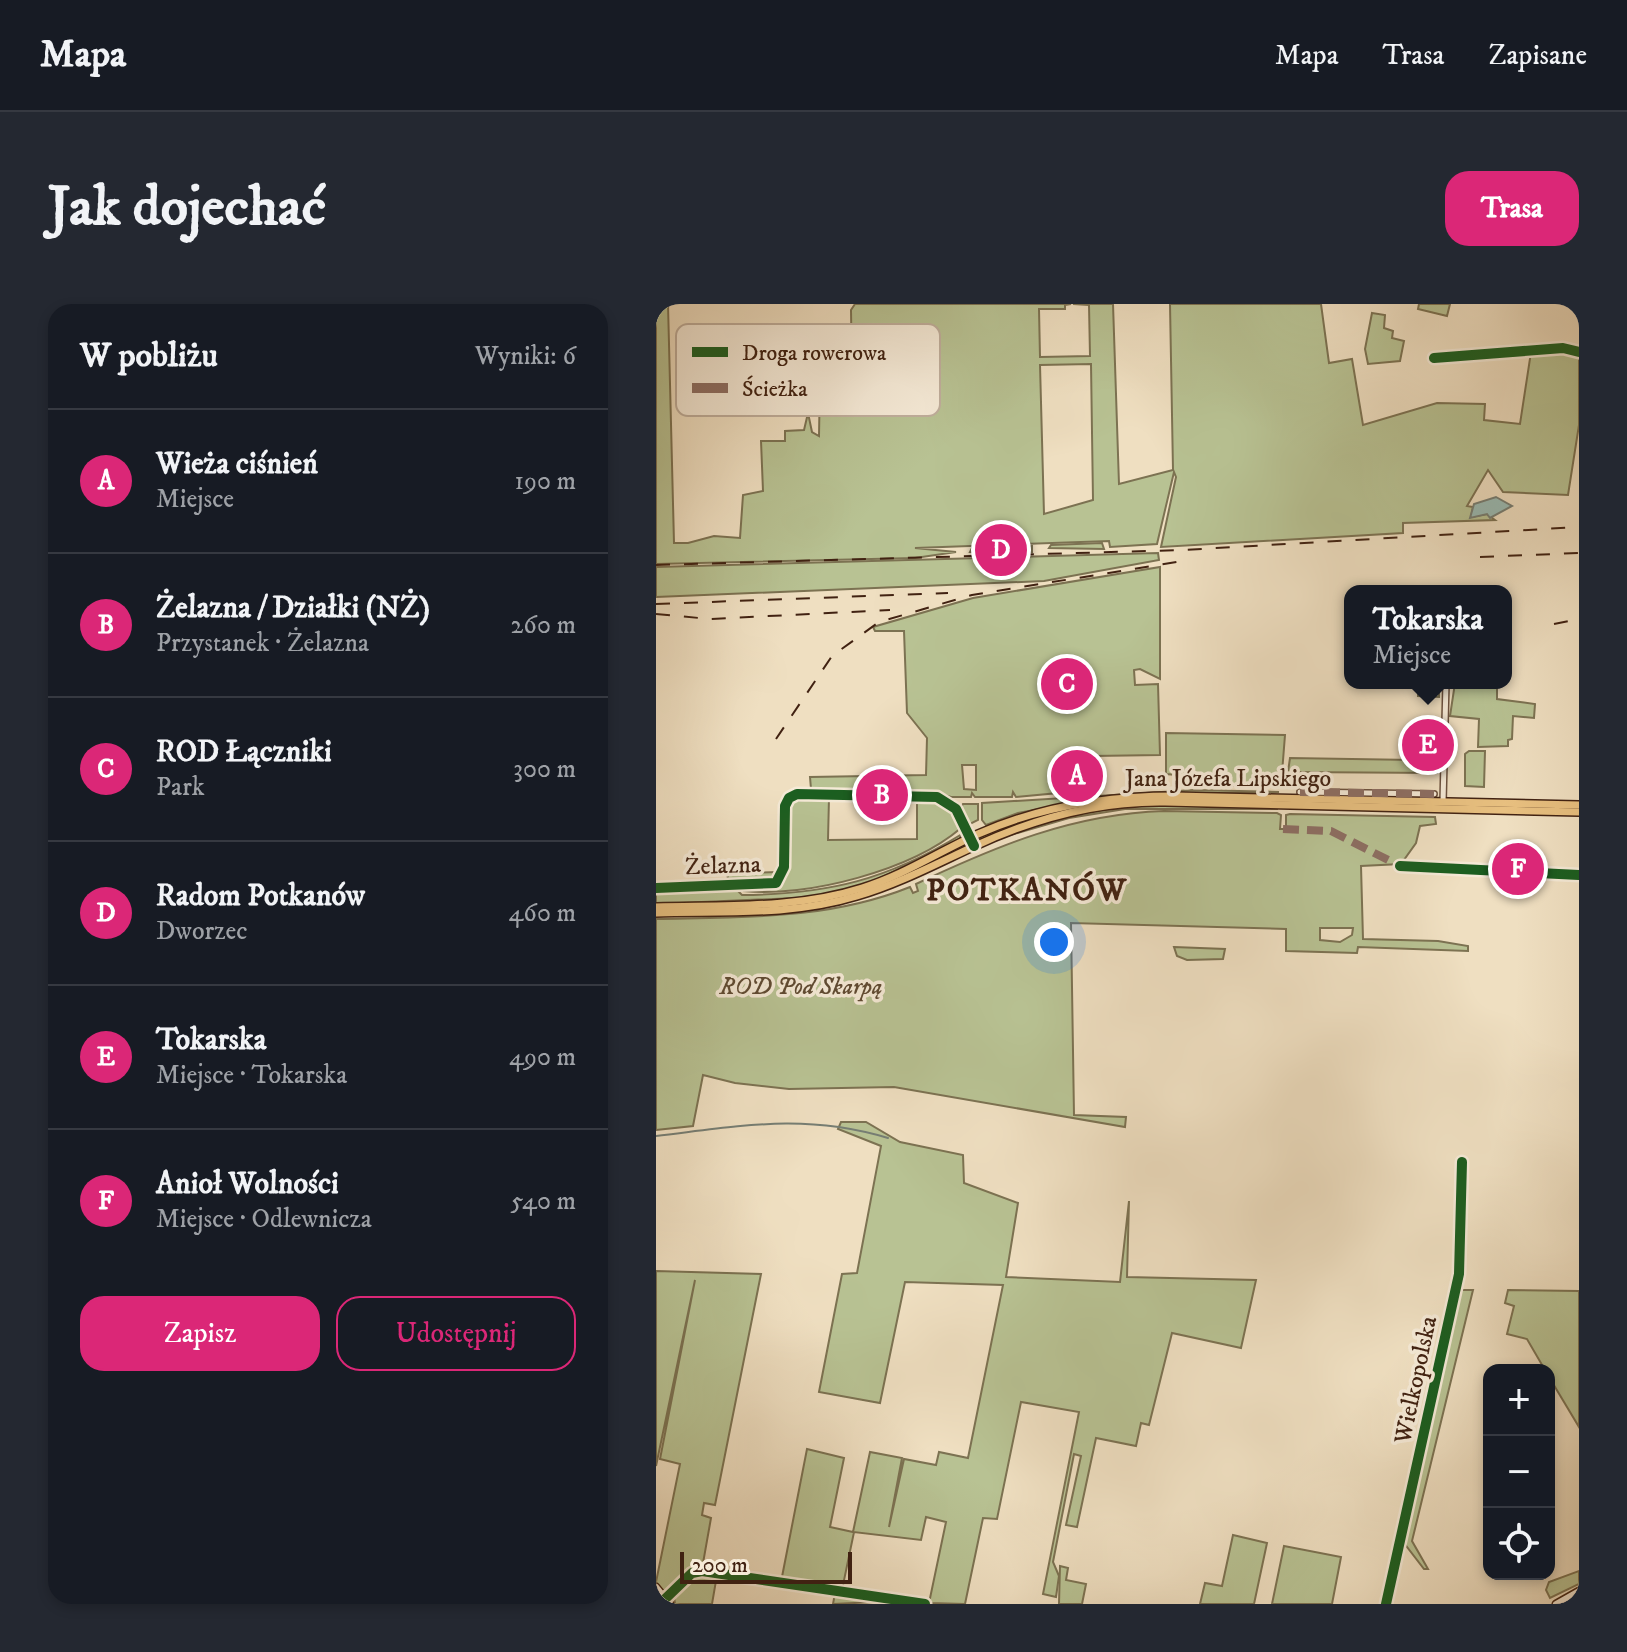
<!DOCTYPE html>
<html lang="pl">
<head>
<meta charset="utf-8">
<style>
	:root { --surface:#171b24; --page:#242831; --text:#f1f3f6; --muted:#9ea1a6; --line:#363941; --accent:#db2777 }
	body { margin:0; font-family:"IM FELL DW Pica",serif; background:var(--page); color:var(--text) }
	.controls { position:absolute; right:24px; bottom:24px; display:grid; overflow:hidden; border-radius:16px; box-shadow:0 4px 12px #0003 }
	.controls button { width:72px; height:72px; display:grid; place-items:center; padding:0; border:0; border-bottom:2px solid var(--line); background:var(--surface); color:var(--text); font:40px sans-serif }
	.scale { position:absolute; left:24px; bottom:20px; width:172px; box-sizing:border-box; padding-left:8px; border:4px solid #412212; border-top:0; font-size:22px; line-height:28px; white-space:nowrap; color:#412212; -webkit-text-stroke:6px #f5ead7; paint-order:stroke }
	.you { position:absolute; left:398px; top:638px; width:28px; height:28px; margin:-20px; border:6px solid #fff; border-radius:50%; background:#1a73e8; box-shadow:0 0 0 12px #1a73e833 }
	.badge { display:grid; place-items:center; width:52px; height:52px; border-radius:50%; background:var(--accent); color:#fff; font-size:26px; font-weight:700 }
	.pin { position:absolute; translate:-50% -50%; border:4px solid #fff; box-shadow:0 2px 8px #0006 }
	.popup { position:absolute; left:688px; top:281px; width:168px; height:104px; box-sizing:border-box; display:grid; place-content:center; border-radius:16px; background:var(--surface); filter:drop-shadow(0 2px 6px #0005); font-size:26px; white-space:nowrap; color:var(--muted) }
	.popup b { font-size:30px; color:var(--text) }
	.popup::after { content:''; position:absolute; left:50%; top:100%; margin-left:-16px; border:16px solid transparent; border-top-color:var(--surface) }
	.list { margin:0; padding:0; list-style:none }
	h2 { display:flex; justify-content:space-between; align-items:center; height:104px; margin:0; padding:0 32px; font-size:34px }
	h2 small { font-size:26px; font-weight:400; color:var(--muted) }
	.list li { display:grid; grid-template-columns:52px 1fr auto; gap:24px; align-items:center; box-sizing:border-box; height:144px; padding:0 32px; border-top:2px solid var(--line) }
	.list b { display:block; font-size:30px; white-space:nowrap }
	.list p { margin:0; font-size:26px; white-space:nowrap; color:var(--muted) }
	.list em { font-size:26px; font-style:normal; color:var(--muted) }
	.actions { display:flex; gap:16px; padding:24px 32px }
	.actions a { flex:1; padding:18px 0; border:2px solid var(--accent); border-radius:24px; text-align:center; font-size:28px; color:var(--accent) }
	.actions .main { background:var(--accent); color:#fff }
	.icon { flex:none; width:44px; height:44px; fill:none; stroke:currentColor; stroke-width:2; stroke-linecap:round; stroke-linejoin:round }
	.map { position:relative; flex:none; width:923px; height:1300px; overflow:hidden; border-radius:24px }
	header { display:flex; align-items:center; gap:48px; box-sizing:border-box; height:112px; padding:0 40px; background:var(--surface); border-bottom:2px solid var(--line) }
	header strong { font-size:38px }
	nav { display:flex; gap:44px; margin-inline-start:auto; font-size:28px }
	.intro { display:flex; align-items:center; justify-content:space-between; box-sizing:border-box; height:192px; padding:0 48px }
	h1 { margin:0; font-size:56px }
	.button { padding:20px 36px; border-radius:24px; background:var(--accent); color:#fff; font-size:28px; font-weight:700 }
	main { display:flex; gap:48px; padding:0 48px }
	aside { flex:1; background:var(--surface); border-radius:24px; box-shadow:0 4px 12px #0003 }
	.map>svg:first-child { display:block }
	.green { fill:#b8c293; stroke:#7c7252; stroke-width:2; fill-rule:evenodd }
	.water { fill:#9abcb6; stroke:#767e74; stroke-width:2 }
	.lines { fill:none; stroke-linecap:round; stroke-linejoin:round }
	.stream { stroke:#767e74; stroke-width:2 }
	.street-casing { stroke:#6c513e; stroke-width:8 }
	.secondary-casing { stroke:#412212; stroke-width:9 }
	.primary-casing { stroke:#412212; stroke-width:10 }
	.street { stroke:#f5ead7; stroke-width:5 }
	.secondary { stroke:#f5ead7; stroke-width:6 }
	.primary { stroke:#e8c080; stroke-width:7 }
	.rail { stroke:#412212; stroke-width:2; stroke-dasharray:14 14; stroke-linecap:butt }
	.quiet { stroke:#8d6e63; stroke-width:8; stroke-dasharray:16 8; stroke-linecap:butt }
	.cycleway-casing { stroke:#f5ead7; stroke-width:15 }
	.cycleway { stroke:#1b5e20; stroke-width:10 }
	.labels { text-anchor:middle; dominant-baseline:central; stroke-width:7; stroke-linejoin:round; paint-order:stroke }
	.street-label { font-size:24px; fill:#412212; stroke:#f5ead7 }
	.park-label { font-size:24px; font-style:italic; fill:#5f4a32; stroke:#f5ead7 }
	.district-label { font-size:32px; font-weight:bold; letter-spacing:2px; fill:#412212; stroke:#f5ead7 }
	.key { fill:#f5ead7; stroke:#bfae9c; stroke-width:2 }
	.key-label { font-size:22px; fill:#412212 }
</style>
</head>
<body>
<header>
<strong>Mapa</strong>
<nav><a>Mapa</a><a>Trasa</a><a>Zapisane</a></nav>
</header>
<div class="intro"><h1>Jak dojechać</h1><a class="button">Trasa</a></div>
<main>
<aside>
<h2>W pobliżu<small>Wyniki: 6</small></h2>
<ul class="list">
<li><span class="badge">A</span><div><b>Wieża ciśnień</b><p>Miejsce</p></div><em>190 m</em></li>
<li><span class="badge">B</span><div><b>Żelazna / Działki (NŻ)</b><p>Przystanek · Żelazna</p></div><em>260 m</em></li>
<li><span class="badge">C</span><div><b>ROD Łączniki</b><p>Park</p></div><em>300 m</em></li>
<li><span class="badge">D</span><div><b>Radom Potkanów</b><p>Dworzec</p></div><em>460 m</em></li>
<li><span class="badge">E</span><div><b>Tokarska</b><p>Miejsce · Tokarska</p></div><em>490 m</em></li>
<li><span class="badge">F</span><div><b>Anioł Wolności</b><p>Miejsce · Odlewnicza</p></div><em>540 m</em></li>
</ul>
<div class="actions"><a class="main">Zapisz</a><a>Udostępnij</a></div>
</aside>
<div class="map">
<svg width="923" height="1300" viewBox="0 0 923 1300">
	<rect width="100%" height="100%" fill="#efdfc1"/>
	<filter id="stains"><feTurbulence type="fractalNoise" baseFrequency=".0025" numOctaves="4"/><feColorMatrix values="0 0 0 0 .2 0 0 0 0 .09 0 0 0 0 .02 0 0 0 .5 -.17"/></filter>
	<radialGradient id="worn" r=".72"><stop offset=".6" stop-color="#630" stop-opacity="0"/><stop offset="1" stop-color="#630" stop-opacity=".3"/></radialGradient>
	<g class="green">
		<path d="M0,0h12l6,239h14l26,-7 26,2 3,-43 20,-4 -2,-50h24v-10l19,-1 4,-17 4,19 7,4 1,-58h32l-1,-68 4,-6h216l-6,1v4h-26l1,48 50,-1 -1,-51 -16,-1h40l6,180 54,-14 -3,-166h151l8,59 23,-4 11,66 74,-22 48,1 -1,16 36,4 11,-72 48,3v70l-11,70 -65,-3 -15,-22 -21,36 6,1 -2,10 16,-3 8,6 -92,3v10l-242,14 15,-70 -2,-5 -17,72 -47,3 -1,-6 -194,7 41,4 -41,6 -259,6zM435,60l2,136 -49,14 -4,-149z"/>
		<polygon points="763,0 794,0 791,12 762,5"/>
		<polygon points="716,9 729,11 728,24 737,27 736,34 748,37 744,57 712,60 709,45"/>
		<polygon points="83,84 104,84 105,105 83,106"/>
		<polygon points="446,239 448,245 393,244 395,241"/>
		<polygon points="376,242 376,248 314,248 316,244"/>
		<polygon points="502,249 503,256 388,277 0,293 0,263"/>
		<path d="M504,263v112l-20,-10 -6,1 1,15 23,-1 2,71 -67,1 -1,29 4,3 -35,5 -3,-3v3l-42,4 -3,-5 -1,5h-37l-3,-4 -1,4h-20l-20,-6 -120,-2 -1,-12 116,-2 1,-37 -20,-25 -3,-82h-29l-2,-4 100,-29zM320,461v25l-12,-1 -2,-24z"/>
		<polygon points="762,379 783,379 783,393 762,392"/>
		<polygon points="799,379 831,379 831,383 841,384 841,395 879,400 878,414 857,412 856,435 852,436 852,442 822,443 823,415 794,412"/>
		<polygon points="510,429 629,431 625,482 531,482 532,472 510,470"/>
		<polygon points="765,437 768,442 783,439 781,469 636,468 636,482 630,482 634,454 758,456 765,451"/>
		<polygon points="813,447 829,447 828,483 809,482 809,450"/>
		<polygon points="538,486 623,488 460,491 362,509 330,521 326,516 326,499"/>
		<path d="M173,494l-1,42 89,-1v-37l-4,-4 31,5 17,25c-49,42 -154,70 -218,63 9,-2 22,1 32,-3 23,-8 13,-59 13,-79l4,-8z"/>
		<polygon points="307,500 322,500 322,516 312,521 304,505"/>
		<polygon points="501,500 622,505 469,505 413,514 337,536 420,509"/>
		<path d="M508,507l113,2 4,2 -1,14h6v-14l4,-1 145,3 1,7 -16,2 -4,17 -15,21 -40,2 2,73 75,2 30,5v5l-110,-4 -1,6 -71,-2v-22l-215,-6 3,192 52,2 -1,10 -231,-40 -105,2 -54,-6 -32,-8 -10,51 -37,4v-211c87,-2 172,1 254,-32l3,6 5,-2 -2,-7c81,-38 156,-70 248,-73zM697,624l-1,7 -12,7 -20,-2v-12z"/>
		<path d="M306,530l-3,6 -87,42 -54,15 -162,7v-12l81,-2 5,5c87,-1 145,-15 220,-61z"/>
		<polygon points="121,568 117,573 72,575 71,570"/>
		<polygon points="518,643 569,645 567,655 531,656 521,652"/>
		<polygon points="185,818 210,818 244,838 307,851 308,879 362,899 350,973 464,978 473,897 471,973 600,976 585,1044 516,1029 493,1121 485,1119 480,1142 440,1134 421,1223 410,1221 425,1152 418,1150 397,1258 403,1272 400,1293 387,1290 423,1108 365,1098 341,1215 327,1214 309,1300 273,1299 290,1218 270,1213 265,1236 198,1228 186,1286 125,1278 151,1145 188,1154 174,1223 197,1228 214,1148 246,1154 233,1223 248,1155 280,1161 283,1148 312,1154 347,981 249,978 224,1099 163,1088 186,970 201,969 225,842 182,825"/>
		<polygon points="0,967 105,970 59,1201 48,1199 46,1211 55,1214 46,1265 35,1267 9,1290 0,1278 24,1160 4,1155 39,976 0,1162"/>
		<polygon points="805,986 817,986 756,1237 772,1265 768,1265 748,1239"/>
		<polygon points="852,986 923,987 923,1123 893,1073 893,1066 889,1066 871,1035 851,1030 858,1002 849,999"/>
		<polygon points="577,1231 611,1239 598,1300 544,1300 549,1279 566,1282"/>
		<polygon points="628,1242 685,1253 676,1300 616,1300"/>
		<polygon points="404,1262 412,1264 410,1276 430,1280 426,1300 403,1300"/>
		<polygon points="923,1267 923,1280 894,1294 890,1286 893,1278"/>
		<polygon points="44,1270 61,1271 56,1300 19,1300 18,1292"/>
		<polygon points="179,1289 242,1297 177,1300"/>
	</g>
	<polygon class="water" points="840,193 856,202 834,214 831,210 814,214 818,200"/>
	<g class="lines">
		<path class="stream" d="M0,832c85,-10 148,-23 232,2"/>
		<g class="street-casing">
			<g id="street">
				<polyline points="778,54 907,44 923,48"/>
				<polyline points="791,285 791,287"/>
				<polyline points="644,488 778,490"/>
				<polyline points="787,498 790,379"/>
				<polyline points="744,562 923,571"/>
				<polyline points="0,584 120,579 128,563 129,502 133,494 141,490 281,493 300,505 318,542"/>
				<polyline points="9,1295 36,1269 46,1267 269,1300"/>
				<polyline points="730,1300 803,970 806,858"/>
			</g>
		</g>
		<g class="secondary-casing">
			<g id="secondary">
				<polyline points="0,1283 14,1300"/>
				<polyline points="900,1300 923,1287"/>
			</g>
		</g>
		<g class="primary-casing">
			<g id="primary">
				<path d="M0,603c69,-2 140,2 206,-19 40,-12 78,-37 116,-54 63,-28 129,-38 197,-38l404,9"/>
				<path d="M0,609c67,-2 136,3 201,-17 41,-12 79,-32 118,-50 60,-28 124,-45 190,-44l414,10"/>
			</g>
		</g>
		<use href="#street" class="street"/>
		<use href="#secondary" class="secondary"/>
		<use href="#primary" class="primary"/>
		<g class="rail">
			<polyline points="824,253 923,249"/>
			<polyline points="0,261 527,246 923,223"/>
			<polyline points="0,300 292,289"/>
			<polyline points="0,310 54,315 234,306"/>
			<polyline points="898,320 923,315"/>
			<polyline points="120,435 176,352 223,318 316,291 533,256"/>
		</g>
		<g class="quiet">
			<polyline points="644,488 778,490"/>
			<polyline points="627,525 675,527 744,562"/>
		</g>
		<g class="cycleway-casing">
			<g id="cycleway">
				<polyline points="778,54 907,44 923,48"/>
				<polyline points="744,562 923,571"/>
				<polyline points="0,584 120,579 128,563 129,502 133,494 141,490 281,493 300,505 318,542"/>
				<polyline points="9,1295 36,1269 46,1267 269,1300"/>
				<polyline points="730,1300 803,970 806,858"/>
			</g>
		</g>
		<use href="#cycleway" class="cycleway"/>
	</g>
	<g class="labels">
		<g class="street-label">
			<text x="572" y="475">Jana Józefa Lipskiego</text>
			<text transform="translate(67 562) rotate(-2)">Żelazna</text>
			<text transform="translate(760 1076) rotate(-78)">Wielkopolska</text>
		</g>
		<g class="park-label">
			<text x="145" y="683">ROD Pod Skarpą</text>
		</g>
		<g class="district-label">
			<text x="371" y="587">POTKANÓW</text>
		</g>
	</g>
	<rect x="20" y="20" width="264" height="92" rx="12" class="key"/>
	<rect x="36" y="43" width="36" height="10" fill="#1b5e20"/>
	<rect x="36" y="79" width="36" height="10" fill="#8d6e63"/>
	<g class="key-label">
		<text x="86" y="56">Droga rowerowa</text>
		<text x="86" y="92">Ścieżka</text>
	</g>
	<rect width="100%" height="100%" filter="url(#stains)"/>
	<rect width="100%" height="100%" fill="url(#worn)"/>
</svg>
<div class="controls">
<button>+</button>
<button>−</button>
<button><svg class="icon" aria-label="locate" viewBox="0 0 24 24"><circle cx="12" cy="12" r="6"/><path d="M12 2v4M12 18v4M2 12h4M18 12h4"/></svg></button>
</div>
<div class="scale">200 m</div>
<div class="you"></div>
<div class="pin badge" style="left:421px;top:472px">A</div>
<div class="pin badge" style="left:226px;top:491px">B</div>
<div class="pin badge" style="left:411px;top:380px">C</div>
<div class="pin badge" style="left:345px;top:246px">D</div>
<div class="pin badge" style="left:772px;top:441px">E</div>
<div class="popup"><b>Tokarska</b>Miejsce</div>
<div class="pin badge" style="left:862px;top:565px">F</div>
</div>
</main>
</body>
</html>
